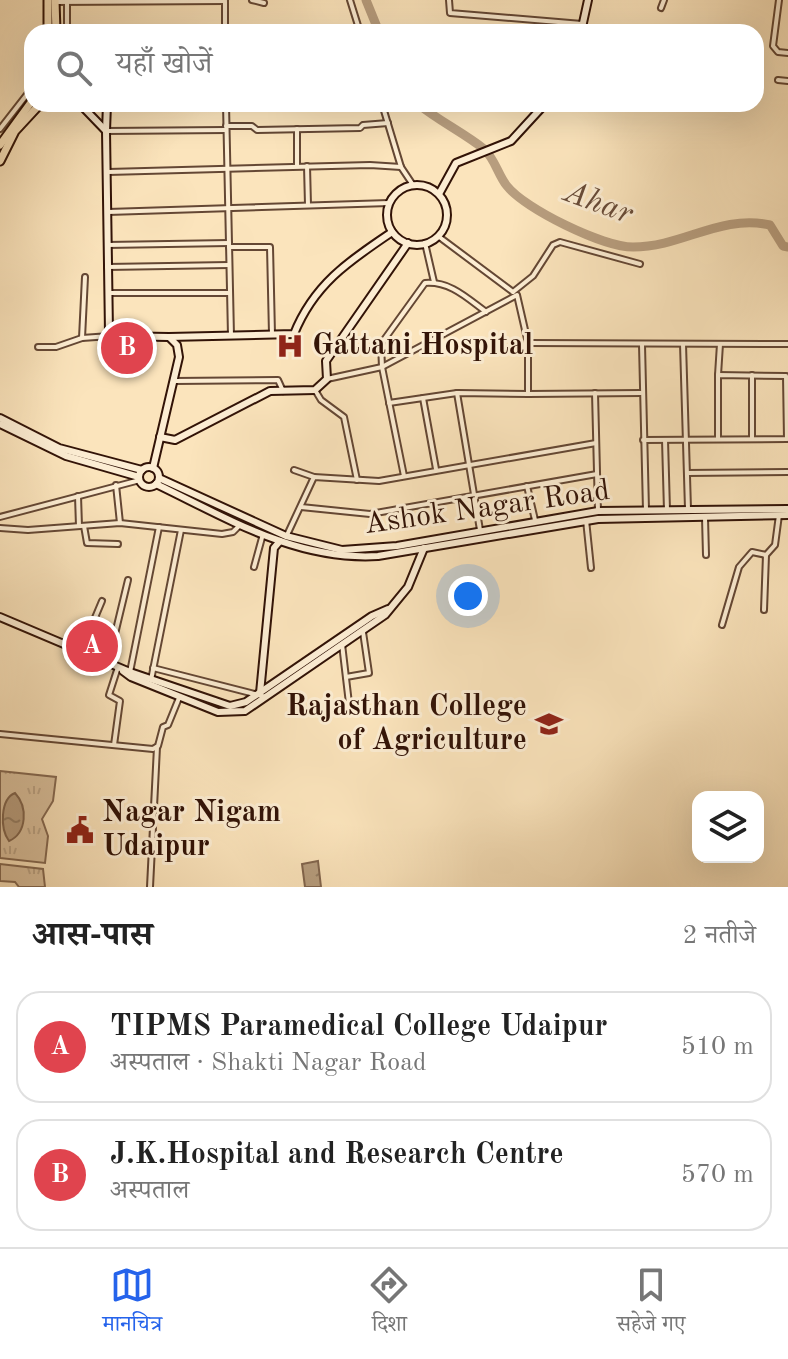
<!DOCTYPE html>
<html lang="hi">
<head>
<meta charset="utf-8">
<style>
	:root { --surface:#fff; --page:#f6f6f6; --text:#222; --muted:#767676; --line:#e0e0e0; --accent:#2563eb }
	body { margin:0; font-family:"Old Standard TT","Noto Serif Devanagari",serif; background:var(--page); color:var(--text) }
	.controls { position:absolute; right:24px; bottom:24px; display:grid; overflow:hidden; border-radius:16px; box-shadow:0 8px 32px #0002 }
	.controls button { width:72px; height:72px; display:grid; place-items:center; padding:0; border:0; border-bottom:2px solid var(--line); background:var(--surface); color:var(--text); font:40px sans-serif }
	.you { position:absolute; left:468px; top:596px; width:28px; height:28px; margin:-20px; border:6px solid #fff; border-radius:50%; background:#1a73e8; box-shadow:0 0 0 12px #1a73e833 }
	.badge { display:grid; place-items:center; width:52px; height:52px; border-radius:50%; background:var(--accent); color:#fff; font-size:26px; font-weight:700 }
	.pin { position:absolute; translate:-50% -50%; border:4px solid #fff; box-shadow:0 2px 8px #0006 }
	.list { margin:0; padding:0; list-style:none }
	h2 { display:flex; justify-content:space-between; align-items:center; height:104px; margin:0; padding:0 32px; font-size:34px }
	h2 small { font-size:26px; font-weight:400; color:var(--muted) }
	.list li { display:grid; grid-template-columns:52px 1fr auto; gap:24px; align-items:center; box-sizing:border-box; height:112px; margin:0 16px 16px; padding:0 16px; border:2px solid var(--line); border-radius:24px }
	.list b { display:block; font-size:30px; white-space:nowrap }
	.list p { margin:0; font-size:26px; white-space:nowrap; color:var(--muted) }
	.list em { font-size:26px; font-style:normal; color:var(--muted) }
	.icon { flex:none; width:44px; height:44px; fill:none; stroke:currentColor; stroke-width:2; stroke-linecap:round; stroke-linejoin:round }
	.map { position:relative; flex:none; width:788px; height:887px; overflow:hidden }
	.search { position:absolute; background:var(--surface); box-shadow:0 8px 32px #0002; left:24px; right:24px; top:24px; height:88px; display:flex; align-items:center; gap:20px; box-sizing:border-box; padding:0 28px; border-radius:24px; color:var(--muted); font-size:30px }
	.sheet { height:360px; background:var(--surface) }
	nav { display:flex; justify-content:space-around; align-items:center; box-sizing:border-box; height:112px; border-top:2px solid var(--line); background:var(--surface); font-size:22px; color:var(--muted) }
	nav a { display:grid; justify-items:center; gap:4px }
	nav .on { color:var(--accent) }
	.map>svg:first-child { display:block }
	.park { fill:url(#park-tufts); stroke:#866a52; stroke-width:2 }
	.water { fill:url(#water-ripples); stroke:#82664e; stroke-width:2 }
	.lines { fill:none; stroke-linecap:round; stroke-linejoin:round }
	.river { stroke:#b79d7e; stroke-width:9 }
	.street-casing { stroke:#644734; stroke-width:8 }
	.secondary-casing { stroke:#321307; stroke-width:10 }
	.primary-casing { stroke:#321307; stroke-width:11 }
	.street { stroke:#fcedd3; stroke-width:4 }
	.secondary { stroke:#fcedd3; stroke-width:6 }
	.primary { stroke:#fbe4bc; stroke-width:7 }
	.labels { text-anchor:middle; dominant-baseline:central; stroke-width:6; stroke-linejoin:round; paint-order:stroke }
	.poi-label { font-size:30px; font-weight:bold; fill:#321307; stroke:#fcedd3; text-anchor:start }
	.street-label { font-size:30px; fill:#321307; stroke:#fcedd3 }
	.water-label { font-size:32px; font-style:italic; fill:#674a37; stroke:#fcedd3 }
</style>
</head>
<body>
<div class="map">
<svg width="788" height="887" viewBox="0 0 788 887">
	<defs>
		<pattern id="park-tufts" width="24" height="20" patternUnits="userSpaceOnUse" patternTransform="scale(2)"><rect width="24" height="20" fill="#d9c09d"/><path d="M3 7l-1-3M5 7V3M7 7l1-3M15 17l-1-3M17 17v-4M19 17l1-3" fill="none" stroke="#bba486"/></pattern>
		<pattern id="water-ripples" width="26" height="14" patternUnits="userSpaceOnUse" patternTransform="scale(2)"><rect width="26" height="14" fill="#b79d7e"/><path d="M2 4q2-2 4 0t4 0M15 11q2-2 4 0t4 0" fill="none" stroke="#957f65"/></pattern>
	</defs>
	<rect width="100%" height="100%" fill="#fbe4bc"/>
	<filter id="stains"><feTurbulence type="fractalNoise" baseFrequency=".0025" numOctaves="4"/><feColorMatrix values="0 0 0 0 .2 0 0 0 0 .09 0 0 0 0 .02 0 0 0 .5 -.17"/></filter>
	<radialGradient id="worn" r=".72"><stop offset=".6" stop-color="#630" stop-opacity="0"/><stop offset="1" stop-color="#630" stop-opacity=".3"/></radialGradient>
	<g class="park">
		<polygon points="0,771 56,777 53,801 42,819 48,836 45,863 0,858"/>
		<polygon points="0,864 43,869 45,887 19,887 15,882 0,881"/>
	</g>
	<g class="water">
		<path d="M15,793c13,14 12,40 -6,48 -9,-12 -9,-42 6,-48z"/>
		<polygon points="318,861 321,887 305,887 302,864"/>
	</g>
	<g class="lines">
		<g class="river">
			<polyline points="366,0 379,32"/>
			<path d="M418,104c21,17 46,29 66,45 11,10 14,26 23,37 18,23 96,61 126,61 50,0 87,-33 137,-22l13,21 5,1"/>
		</g>
		<g class="street-casing">
			<g id="street">
				<polyline points="252,0 264,3"/>
				<polyline points="350,0 360,32"/>
				<polyline points="449,0 450,13 582,24"/>
				<polyline points="779,0 773,46 778,52 788,53"/>
				<polyline points="55,2 225,1"/>
				<polyline points="67,2 67,32"/>
				<polyline points="225,2 225,32"/>
				<polyline points="661,8 664,0"/>
				<polyline points="778,80 788,81"/>
				<polyline points="226,104 231,336"/>
				<polyline points="382,104 401,167 413,185"/>
				<polyline points="226,126 252,126 257,130 360,128 363,125 388,123"/>
				<polyline points="0,129 32,88"/>
				<polyline points="297,129 297,166"/>
				<polyline points="106,131 226,130"/>
				<polyline points="307,166 308,205"/>
				<polyline points="108,172 370,165 401,167"/>
				<polyline points="108,212 389,203"/>
				<polyline points="438,236 513,292"/>
				<polyline points="425,243 434,282"/>
				<polyline points="107,245 229,243"/>
				<polyline points="229,247 270,247 272,334"/>
				<polyline points="107,267 229,265"/>
				<polyline points="85,277 82,338 110,336"/>
				<polyline points="513,292 533,276 553,245 560,242 640,264"/>
				<polyline points="108,293 230,293"/>
				<polyline points="528,343 788,344"/>
				<polyline points="683,344 688,509"/>
				<polyline points="642,345 646,510"/>
				<polyline points="38,347 56,347 82,338"/>
				<polyline points="718,375 720,344"/>
				<polyline points="752,375 752,438"/>
				<polyline points="327,379 382,367 517,295 528,343 528,394 457,393 480,530"/>
				<polyline points="174,381 278,380 283,391"/>
				<polyline points="315,390 321,400 344,417 357,480"/>
				<polyline points="595,393 598,511"/>
				<polyline points="528,394 641,393"/>
				<polyline points="423,398 436,469"/>
				<polyline points="389,403 457,393"/>
				<polyline points="643,440 787,439 786,376 718,375 718,439"/>
				<polyline points="665,440 667,510"/>
				<polyline points="294,470 314,477"/>
				<polyline points="687,473 788,472"/>
				<path d="M404,476l-22,-109 -1,-23 44,-61c25,-2 42,15 61,29"/>
				<polyline points="116,485 120,523"/>
				<polyline points="527,486 535,520"/>
				<polyline points="78,496 79,526"/>
				<polyline points="301,507 370,514 597,474"/>
				<polyline points="0,517 140,480"/>
				<polyline points="705,518 706,555"/>
				<polyline points="586,520 591,568"/>
				<polyline points="84,526 87,543 118,544"/>
				<polyline points="0,528 28,530 120,523 222,534 233,532 239,526"/>
				<polyline points="287,535 314,477 379,481 596,443"/>
				<polyline points="254,567 263,534"/>
				<polyline points="764,610 766,555 775,545 779,515"/>
				<polyline points="722,625 739,567 752,552 766,555"/>
				<polyline points="342,644 350,712 389,708"/>
				<polyline points="81,651 102,601"/>
				<polyline points="108,663 128,580"/>
				<polyline points="153,668 266,697"/>
				<polyline points="130,672 159,527"/>
				<polyline points="346,677 369,673 363,632"/>
				<polyline points="151,680 181,530"/>
				<polyline points="0,734 153,749 158,746 163,727 168,725 179,698"/>
				<polyline points="114,745 120,701 109,695 118,667"/>
				<polyline points="150,887 157,747"/>
			</g>
		</g>
		<g class="secondary-casing">
			<g id="secondary">
				<polyline points="581,32 588,0"/>
				<polyline points="80,104 106,131 109,332 111,336 169,337 177,345 179,357 153,468"/>
				<polyline points="106,131 107,104"/>
				<circle cx="417" cy="215" r="30"/>
				<polyline points="439,194 456,163 511,141 545,104"/>
				<path d="M169,337l125,-3c20,-50 55,-73 98,-102"/>
				<polyline points="0,418 59,448 142,470"/>
				<polyline points="0,424 66,456 139,477"/>
				<polyline points="160,437 175,440 270,391 315,390 327,379 326,361 408,243"/>
				<circle cx="149" cy="477" r="10"/>
				<polyline points="159,478 286,536 342,550 397,546 598,511 788,509"/>
				<path d="M156,484c71,34 140,77 222,72l220,-37 190,-4"/>
				<polyline points="0,617 130,672 230,706 246,702 372,616 388,609"/>
				<polyline points="123,671 131,677 218,712 245,711 385,615 408,587 424,548"/>
				<polyline points="260,693 274,548 280,541"/>
			</g>
		</g>
		<g class="primary-casing">
			<g id="primary">
				<polyline points="48,0 48,32"/>
				<polyline points="55,0 56,32"/>
				<polyline points="0,145 32,101"/>
				<polyline points="0,161 15,131 40,104"/>
			</g>
		</g>
		<use href="#street" class="street"/>
		<use href="#secondary" class="secondary"/>
		<use href="#primary" class="primary"/>
	</g>
	<defs>
		<g id="hospital-bare" transform="scale(2.16)"><path d="M-5-5h3v3.5h4V-5h3V5h-3V1.5h-4V5h-3Z" fill="#8f2418" stroke="#fcedd3" stroke-width="2.5" paint-order="stroke"/></g>
		<g id="university-bare" transform="scale(2.16)"><path d="M0-5L7-2L0 1L-7-2ZM-4 1L0 2.5L4 1V4Q0 6-4 4Z" fill="#8f2418" stroke="#fcedd3" stroke-width="2.5" paint-order="stroke"/></g>
		<g id="civic-bare" transform="scale(2.16)"><path d="M-.6-6.5H3V-4.5H.6V-3L4-1V1h2V6H-6V1h2V-1L-.6-3ZM-1.2 2.5V6h2.4V2.5Z" fill="#8f2418" stroke="#fcedd3" stroke-width="2.5" paint-order="stroke"/></g>
	</defs>
	<g fill-rule="evenodd">
		<use href="#hospital-bare" x="290" y="346"/>
		<use href="#university-bare" x="549" y="724"/>
		<use href="#civic-bare" x="80" y="830"/>
	</g>
	<g class="labels">
		<g class="poi-label">
			<text x="312" y="346">Gattani Hospital</text>
			<text x="527" y="707" text-anchor="end">Rajasthan College<tspan x="527" dy="34">of Agriculture</tspan></text>
			<text x="102" y="813">Nagar Nigam<tspan x="102" dy="34">Udaipur</tspan></text>
		</g>
		<g class="street-label">
			<text transform="translate(487 508) rotate(-8)">Ashok Nagar Road</text>
		</g>
		<g class="water-label">
			<text transform="translate(598 204) rotate(20)">Ahar</text>
		</g>
	</g>
	<rect width="100%" height="100%" filter="url(#stains)"/>
	<rect width="100%" height="100%" fill="url(#worn)"/>
</svg>
<div class="controls">
<button><svg class="icon" aria-label="layers" viewBox="0 0 24 24"><path d="M12 4l9 5-9 5-9-5zM3 14l9 5 9-5"/></svg></button>
</div>
<div class="you"></div>
<div class="pin badge" style="left:92px;top:646px;background:#e0444e">A</div>
<div class="pin badge" style="left:127px;top:348px;background:#e0444e">B</div>
<div class="search"><svg class="icon" aria-label="search" viewBox="0 0 24 24"><circle cx="10" cy="10" r="6"/><path d="M15 15l6 6"/></svg>यहाँ खोजें</div>
</div>
<section class="sheet">
<h2>आस-पास<small>2 नतीजे</small></h2>
<ul class="list">
<li><span class="badge" style="background:#e0444e">A</span><div><b>TIPMS Paramedical College Udaipur</b><p>अस्पताल · Shakti Nagar Road</p></div><em>510 m</em></li>
<li><span class="badge" style="background:#e0444e">B</span><div><b>J.K.Hospital and Research Centre</b><p>अस्पताल</p></div><em>570 m</em></li>
</ul>
</section>
<nav>
<a class="on"><svg class="icon" aria-label="map" viewBox="0 0 24 24"><path d="M3 6l6-2 6 2 6-2v14l-6 2-6-2-6 2zM9 4v14M15 6v14"/></svg>मानचित्र</a>
<a><svg class="icon" aria-label="directions" viewBox="0 0 24 24"><path d="M12 3l9 9-9 9-9-9zM9 14v-3h6M13 9l2 2-2 2"/></svg>दिशा</a>
<a><svg class="icon" aria-label="saved" viewBox="0 0 24 24"><path d="M7 4h10v16l-5-4-5 4z"/></svg>सहेजे गए</a>
</nav>
</body>
</html>
